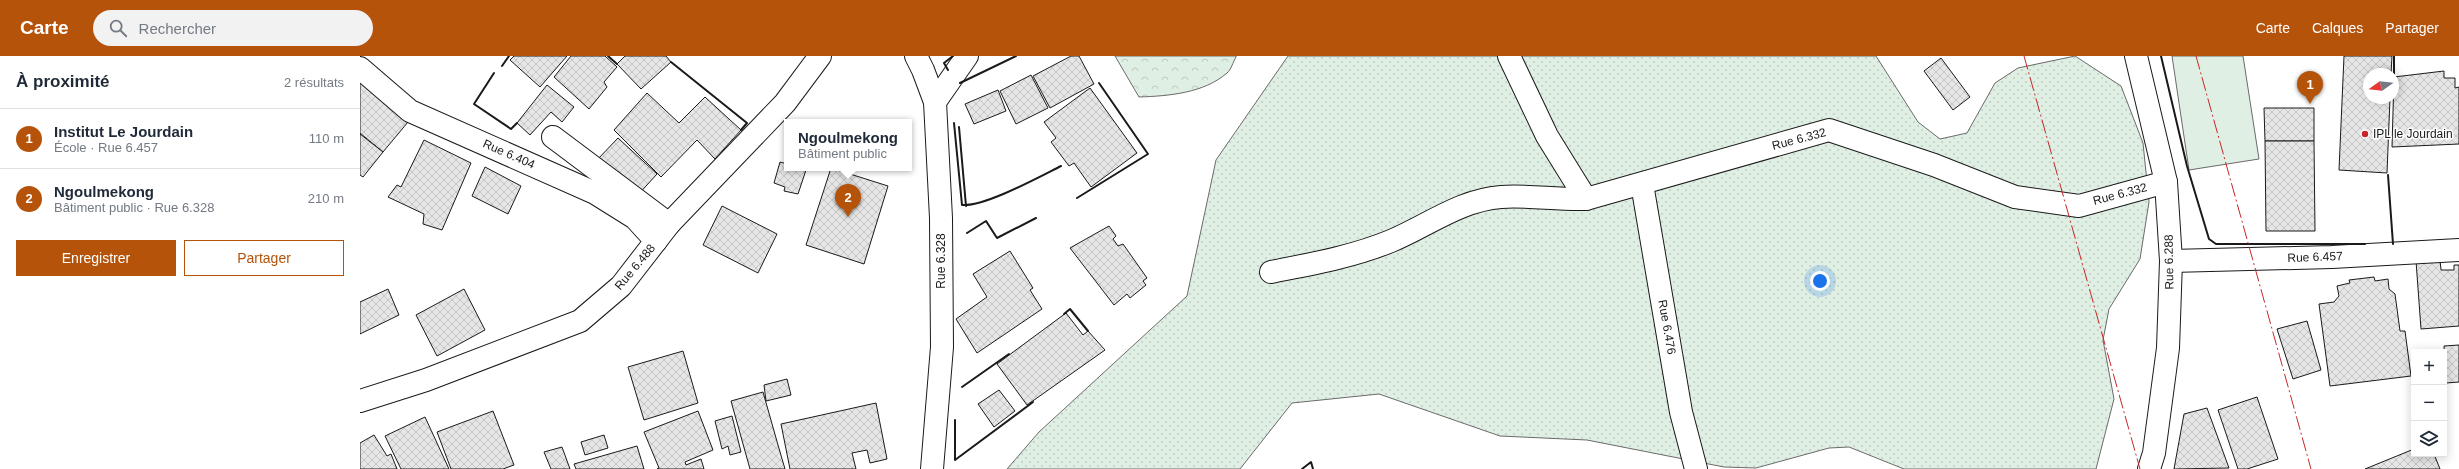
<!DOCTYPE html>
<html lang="fr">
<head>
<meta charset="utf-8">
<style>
	:root { --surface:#fff; --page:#f2f2f3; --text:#1f2937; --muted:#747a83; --line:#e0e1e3; --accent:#b45309 }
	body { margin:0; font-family:Helvetica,sans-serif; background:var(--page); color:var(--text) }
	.controls { position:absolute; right:12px; bottom:12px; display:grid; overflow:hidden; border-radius:0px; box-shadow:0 2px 10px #0003 }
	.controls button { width:36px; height:36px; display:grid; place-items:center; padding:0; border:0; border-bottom:1px solid var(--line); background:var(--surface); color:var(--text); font:20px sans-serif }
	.compass { position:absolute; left:2003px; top:12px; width:36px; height:36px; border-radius:50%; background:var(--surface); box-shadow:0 2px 10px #0003; rotate:255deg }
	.you { position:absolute; left:1460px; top:225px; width:14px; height:14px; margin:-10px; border:3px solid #fff; border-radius:50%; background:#1a73e8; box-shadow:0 0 0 6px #1a73e833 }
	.badge { display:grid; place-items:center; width:26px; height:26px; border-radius:50%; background:var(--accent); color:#fff; font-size:13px; font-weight:700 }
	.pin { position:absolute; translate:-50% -33px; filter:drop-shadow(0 1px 2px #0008) }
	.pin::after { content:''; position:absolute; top:21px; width:14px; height:12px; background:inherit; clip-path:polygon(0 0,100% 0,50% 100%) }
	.popup { position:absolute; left:424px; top:63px; width:128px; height:52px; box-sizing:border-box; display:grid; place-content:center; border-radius:0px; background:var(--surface); filter:drop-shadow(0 1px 3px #0005); font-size:13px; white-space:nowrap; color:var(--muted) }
	.popup b { font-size:15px; color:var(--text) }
	.popup::after { content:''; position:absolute; left:50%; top:100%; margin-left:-8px; border:8px solid transparent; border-top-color:var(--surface) }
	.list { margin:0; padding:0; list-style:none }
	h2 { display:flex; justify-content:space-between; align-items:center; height:52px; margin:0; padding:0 16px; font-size:17px }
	h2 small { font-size:13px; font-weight:400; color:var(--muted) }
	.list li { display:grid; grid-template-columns:26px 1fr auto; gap:12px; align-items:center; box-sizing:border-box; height:60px; padding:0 16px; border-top:1px solid var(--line) }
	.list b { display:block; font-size:15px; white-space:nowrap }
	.list p { margin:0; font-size:13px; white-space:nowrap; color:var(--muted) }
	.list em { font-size:13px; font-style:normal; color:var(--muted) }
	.actions { display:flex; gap:8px; padding:12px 16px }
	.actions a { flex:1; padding:9px 0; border:1px solid var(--accent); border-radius:0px; text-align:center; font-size:14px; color:var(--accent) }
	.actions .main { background:var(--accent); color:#fff }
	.icon { flex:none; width:22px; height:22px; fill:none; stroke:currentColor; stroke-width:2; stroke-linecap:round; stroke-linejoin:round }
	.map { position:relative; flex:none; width:2099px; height:413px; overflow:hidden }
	header { display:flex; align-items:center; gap:24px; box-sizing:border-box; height:56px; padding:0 20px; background:var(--accent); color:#fff }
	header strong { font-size:19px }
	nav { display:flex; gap:22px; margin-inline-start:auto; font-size:14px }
	.search { width:280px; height:36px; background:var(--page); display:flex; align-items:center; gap:10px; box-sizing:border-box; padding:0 14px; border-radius:22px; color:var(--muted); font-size:15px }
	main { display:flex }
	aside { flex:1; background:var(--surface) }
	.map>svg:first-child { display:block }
	.grass { fill:url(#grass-dots); stroke:#6a6a6a }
	.forest { fill:url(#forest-crowns); stroke:#6a6a6a }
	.green { fill:#e0efe3; stroke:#6a6a6a }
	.building { fill:url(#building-cross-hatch); stroke:#1a1a1a }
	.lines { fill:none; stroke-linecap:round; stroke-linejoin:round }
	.minor-casing { stroke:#1a1a1a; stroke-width:24 }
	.minor { stroke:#fff; stroke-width:22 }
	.wall { stroke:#1a1a1a; stroke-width:2 }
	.power { stroke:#c62828; stroke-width:1; stroke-dasharray:14 3 2 3; stroke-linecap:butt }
	.poi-dot { fill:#c62828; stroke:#fff; stroke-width:1.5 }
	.labels { text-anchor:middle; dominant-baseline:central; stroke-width:3; stroke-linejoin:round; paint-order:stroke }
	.poi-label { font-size:12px; fill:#1a1a1a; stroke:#fff; text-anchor:start }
	.street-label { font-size:12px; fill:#1a1a1a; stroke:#fff }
</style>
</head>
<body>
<header>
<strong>Carte</strong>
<div class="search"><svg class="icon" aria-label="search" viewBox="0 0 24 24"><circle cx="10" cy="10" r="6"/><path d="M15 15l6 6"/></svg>Rechercher</div>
<nav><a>Carte</a><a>Calques</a><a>Partager</a></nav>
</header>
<main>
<aside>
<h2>À proximité<small>2 résultats</small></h2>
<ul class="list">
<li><span class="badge">1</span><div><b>Institut Le Jourdain</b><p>École · Rue 6.457</p></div><em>110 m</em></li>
<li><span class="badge">2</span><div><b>Ngoulmekong</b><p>Bâtiment public · Rue 6.328</p></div><em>210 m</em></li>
</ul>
<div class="actions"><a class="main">Enregistrer</a><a>Partager</a></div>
</aside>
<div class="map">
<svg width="2099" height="413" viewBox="0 0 2099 413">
	<defs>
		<pattern id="grass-dots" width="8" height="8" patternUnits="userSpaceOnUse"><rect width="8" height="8" fill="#e0efe3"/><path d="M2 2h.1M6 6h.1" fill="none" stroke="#c0ccc2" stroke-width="1.8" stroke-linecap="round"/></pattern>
		<pattern id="forest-crowns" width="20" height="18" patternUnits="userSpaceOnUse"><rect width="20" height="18" fill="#e0efe3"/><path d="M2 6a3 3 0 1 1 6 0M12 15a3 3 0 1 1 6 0" fill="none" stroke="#c0ccc2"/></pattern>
		<pattern id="building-cross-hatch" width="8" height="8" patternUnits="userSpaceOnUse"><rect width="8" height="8" fill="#e6e6e6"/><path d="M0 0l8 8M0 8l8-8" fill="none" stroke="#c5c5c5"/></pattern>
	</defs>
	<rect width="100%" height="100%" fill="#fff"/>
	<polygon class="grass" points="928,0 1516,0 1558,66 1580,83 1607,77 1635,27 1658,12 1715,0 1761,30 1783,87 1789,146 1780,203 1749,253 1743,284 1754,343 1736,413 1544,413 1489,391 1469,392 1396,412 1364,411 1227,384 1140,380 1019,338 932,347 880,413 647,413 679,376 827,240 856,104"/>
	<path class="forest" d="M755,0h121v1c-3,5 -5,13 -9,16 -23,20 -58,23 -88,24z"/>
	<polygon class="green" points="1812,0 1883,0 1899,103 1829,114"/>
	<g class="building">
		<polygon points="154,0 207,0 180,31 150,4"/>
		<polygon points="211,0 245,0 257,11 244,26 247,31 229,53 194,21"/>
		<polygon points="265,0 306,0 311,6 281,33 257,8"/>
		<polygon points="711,0 719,0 734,28 690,52 673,20"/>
		<polygon points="1984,0 2032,0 2031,18 2009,18 2009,42 2030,42 2027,117 1979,114"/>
		<polygon points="1581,2 1610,41 1593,54 1564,15"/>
		<polygon points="2084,15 2084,22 2095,22 2095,32 2099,31 2099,88 2032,91 2034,21"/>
		<polygon points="671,19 688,52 656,68 640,35"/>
		<polygon points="5,22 53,60 23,96 0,77 0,28"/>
		<polygon points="187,29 214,51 202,66 191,56 170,79 157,67"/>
		<polygon points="730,32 777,97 731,131 714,107 709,110 691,86 696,82 684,66"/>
		<polygon points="638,34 646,55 614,68 605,48"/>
		<polygon points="287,37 319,67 345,41 381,74 355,103 337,84 301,121 254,74"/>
		<polygon points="1904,52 1954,52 1954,85 1905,85"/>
		<polygon points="0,78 23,96 3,121 0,119"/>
		<polygon points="258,82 297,118 276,141 237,104"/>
		<polygon points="64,84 111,107 82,174 63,168 64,158 28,141 37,129 41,131"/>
		<polygon points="1905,85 1954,85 1955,175 1906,175"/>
		<polygon points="420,106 427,108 427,112 446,114 438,138 424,135 425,131 414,127"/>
		<polygon points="125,111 161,130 148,158 112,140"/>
		<polygon points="471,112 528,130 504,208 446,189"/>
		<polygon points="362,150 417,178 398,217 343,189"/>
		<polygon points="749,170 756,180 753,183 758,190 763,188 787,222 783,225 786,229 770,242 767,238 754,249 710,192"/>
		<polygon points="650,195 673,232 670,234 682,253 617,297 596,263 627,241 613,218"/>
		<polygon points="2080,204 2081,214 2094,214 2094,209 2099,209 2099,270 2061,273 2056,205"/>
		<polygon points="2014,221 2015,225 2028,223 2029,233 2035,238 2040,275 2045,275 2051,320 1970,330 1959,248 1974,246 1979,240 1977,230 1990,227 1989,224"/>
		<polygon points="28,233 39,259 0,278 0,246"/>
		<polygon points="104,233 125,274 77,300 56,259"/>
		<polygon points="706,257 723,279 728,275 745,294 667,349 637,308"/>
		<polygon points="1947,265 1961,314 1933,323 1917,273"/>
		<polygon points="2099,289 2099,326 2086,327 2084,290"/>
		<polygon points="323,295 338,347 284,364 268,311"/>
		<polygon points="427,323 431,339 406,345 404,329"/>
		<polygon points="639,334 655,355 634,371 618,348"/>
		<polygon points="403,336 418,389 425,413 390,413 371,345"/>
		<polygon points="1897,341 1918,403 1887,413 1878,413 1858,354"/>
		<polygon points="516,347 527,403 510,407 507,394 492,397 496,413 430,413 421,368"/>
		<polygon points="1847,352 1869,412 1814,413 1824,358"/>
		<polygon points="133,355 154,409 143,413 91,413 77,376"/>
		<polygon points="338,355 353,394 325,406 326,409 341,403 344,413 297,413 299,412 284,376"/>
		<polygon points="372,360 381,396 370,399 368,390 362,393 355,365"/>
		<polygon points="65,361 89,413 41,413 25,380"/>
		<polygon points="14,379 27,400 31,398 37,413 0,413 0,387"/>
		<polygon points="244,379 248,392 225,399 221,386"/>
		<polygon points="277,390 284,413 216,413 214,408"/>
		<polygon points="202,391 210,413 191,413 184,396"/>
		<polygon points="2054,393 2054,398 2074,398 2080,413 2005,413"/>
	</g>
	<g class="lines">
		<g class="minor-casing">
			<g id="minor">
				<polyline points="556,0 563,14 575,46 581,162 582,291 572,413"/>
				<polyline points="1149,0 1187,80 1226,143 1469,74 1574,109 1655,141 1719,150 1806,126"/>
				<polyline points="1776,0 1806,126 1811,205 1808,292 1794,397 1789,413"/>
				<polyline points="0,12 50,55 235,137 275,162 296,185"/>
				<polyline points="575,46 607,0"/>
				<polyline points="193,81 309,168"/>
				<polyline points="1282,128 1321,356 1336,413"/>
				<polyline points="1811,205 1972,201 2099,194"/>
				<path d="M911,216c40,-8 81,-15 120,-31 36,-15 69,-41 110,-44 26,-2 57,3 85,2"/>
				<polyline points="0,345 66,324 220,265 261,230 309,168 425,47 460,0"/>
			</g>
		</g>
		<use href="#minor" class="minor"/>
		<g class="wall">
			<polyline points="248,0 257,8"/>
			<polyline points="1801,0 1827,110 1849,183 1856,188 2005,188"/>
			<polyline points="311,6 387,67 381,74"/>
			<polyline points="142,10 149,0"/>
			<polyline points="588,14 584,7 593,0"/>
			<polyline points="134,17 114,48 151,73 157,67"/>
			<polyline points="2034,21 2034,0"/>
			<polyline points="600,27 656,0"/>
			<path d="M594,67l8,82c22,2 77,-28 99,-39"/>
			<polyline points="599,71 606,150"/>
			<polyline points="2028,119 2033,188"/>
			<polyline points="717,142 788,98 739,27"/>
			<polyline points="607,177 626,165 637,182 676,162"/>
			<polyline points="704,258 710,253 728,275"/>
			<polyline points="602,331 649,298"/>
			<polyline points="595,364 595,404 673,346"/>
			<polyline points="942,413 951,406 953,413"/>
		</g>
		<g class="power">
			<polyline points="1664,0 1780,413"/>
			<polyline points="1836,0 1951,413"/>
		</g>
	</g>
	<circle class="poi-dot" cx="2005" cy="78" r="4"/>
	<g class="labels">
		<g class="poi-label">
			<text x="2013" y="78">IPL le Jourdain</text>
		</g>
		<g class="street-label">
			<text transform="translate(1439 83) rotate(-15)">Rue 6.332</text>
			<text transform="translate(149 98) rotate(24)">Rue 6.404</text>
			<text transform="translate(1760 138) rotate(-15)">Rue 6.332</text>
			<text transform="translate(1955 201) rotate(-2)">Rue 6.457</text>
			<text transform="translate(581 205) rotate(-90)">Rue 6.328</text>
			<text transform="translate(1809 206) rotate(-91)">Rue 6.288</text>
			<text transform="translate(275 211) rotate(-50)">Rue 6.488</text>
			<text transform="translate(1307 271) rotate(80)">Rue 6.476</text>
		</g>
	</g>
</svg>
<div class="controls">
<button>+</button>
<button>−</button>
<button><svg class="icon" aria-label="layers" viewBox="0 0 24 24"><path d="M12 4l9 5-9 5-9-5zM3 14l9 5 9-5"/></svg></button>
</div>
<svg class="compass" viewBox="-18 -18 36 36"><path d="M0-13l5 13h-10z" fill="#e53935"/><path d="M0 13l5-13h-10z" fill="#747a83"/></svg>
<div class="you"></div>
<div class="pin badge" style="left:1950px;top:48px">1</div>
<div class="pin badge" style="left:488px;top:161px">2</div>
<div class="popup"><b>Ngoulmekong</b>Bâtiment public</div>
</div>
</main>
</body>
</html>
